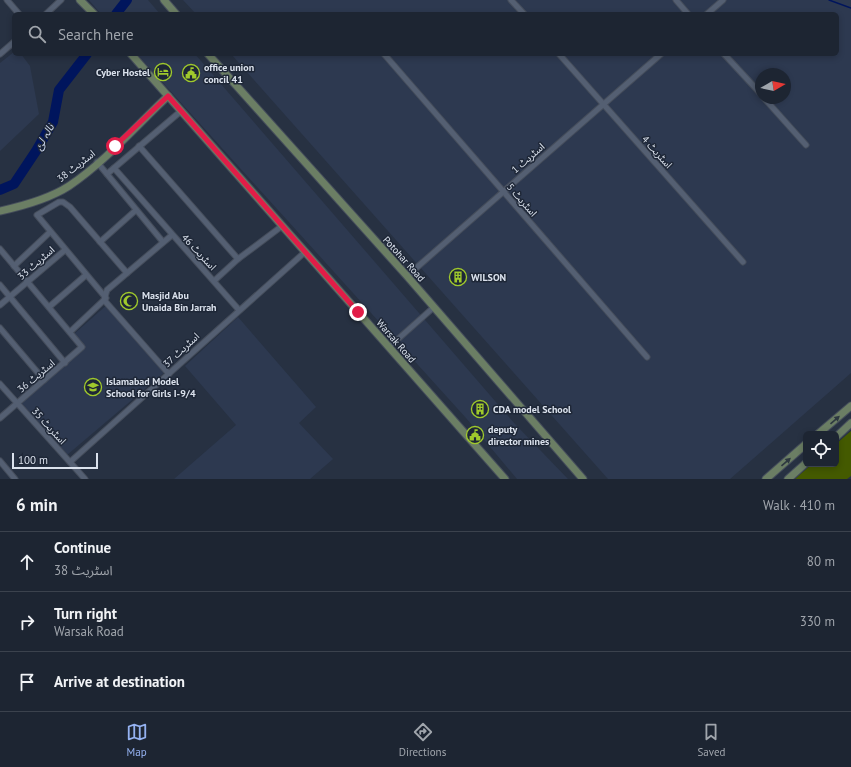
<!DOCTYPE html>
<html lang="en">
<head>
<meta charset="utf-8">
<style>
	:root { --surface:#1d2532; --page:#2a313e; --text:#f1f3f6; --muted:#a0a5ac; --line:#3b424d; --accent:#95b2f1 }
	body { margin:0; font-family:"PT Sans","Noto Sans Arabic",sans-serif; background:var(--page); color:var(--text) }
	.controls { position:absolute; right:12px; bottom:12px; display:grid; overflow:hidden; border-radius:6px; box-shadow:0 2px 6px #0003 }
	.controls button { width:36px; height:36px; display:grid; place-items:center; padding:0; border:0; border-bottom:1px solid var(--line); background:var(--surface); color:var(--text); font:20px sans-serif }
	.compass { position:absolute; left:755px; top:68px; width:36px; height:36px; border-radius:50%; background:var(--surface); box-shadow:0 2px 6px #0003; rotate:81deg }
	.scale { position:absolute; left:12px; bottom:10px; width:86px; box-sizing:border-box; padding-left:4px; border:2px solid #dbe2ed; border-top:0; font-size:11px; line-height:14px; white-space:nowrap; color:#dbe2ed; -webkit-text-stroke:3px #1e2737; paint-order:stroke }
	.stop { position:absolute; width:12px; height:12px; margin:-9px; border:3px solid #e11d48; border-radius:50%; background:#fff }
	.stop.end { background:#e11d48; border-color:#fff; box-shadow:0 1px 4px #0008 }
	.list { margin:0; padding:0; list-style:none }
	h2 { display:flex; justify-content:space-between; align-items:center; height:52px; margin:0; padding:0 16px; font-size:17px }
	h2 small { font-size:13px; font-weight:400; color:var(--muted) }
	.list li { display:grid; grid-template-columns:26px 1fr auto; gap:12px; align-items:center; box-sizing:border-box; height:60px; padding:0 16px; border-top:1px solid var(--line) }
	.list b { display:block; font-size:15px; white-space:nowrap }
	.list p { margin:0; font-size:13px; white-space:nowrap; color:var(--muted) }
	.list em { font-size:13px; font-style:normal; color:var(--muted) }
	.icon { flex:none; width:22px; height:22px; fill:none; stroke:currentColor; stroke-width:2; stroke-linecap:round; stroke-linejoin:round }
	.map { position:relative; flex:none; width:851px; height:479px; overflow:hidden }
	.search { position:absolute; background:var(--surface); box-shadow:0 2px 6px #0003; left:12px; right:12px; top:12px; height:44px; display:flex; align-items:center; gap:10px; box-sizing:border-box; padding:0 14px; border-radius:6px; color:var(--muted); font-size:15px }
	.sheet { height:232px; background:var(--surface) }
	nav { display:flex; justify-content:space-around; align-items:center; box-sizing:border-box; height:56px; border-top:1px solid var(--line); background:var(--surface); font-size:11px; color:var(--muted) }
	nav a { display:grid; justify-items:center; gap:2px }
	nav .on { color:var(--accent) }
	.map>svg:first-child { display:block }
	.built { fill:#2d3950; fill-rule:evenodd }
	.green { fill:#445a00 }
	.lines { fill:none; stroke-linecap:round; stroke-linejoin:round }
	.stream { stroke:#00155d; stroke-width:1.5 }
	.river { stroke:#00155d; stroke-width:10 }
	.street-casing { stroke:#454d5b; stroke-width:7 }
	.secondary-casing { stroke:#454d5b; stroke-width:9 }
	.street { stroke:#545f72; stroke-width:5 }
	.secondary { stroke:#6b7e64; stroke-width:7 }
	.oneway { fill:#2d3840 }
	.route { stroke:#e11d48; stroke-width:5 }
	.labels { text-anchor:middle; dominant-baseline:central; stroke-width:3; stroke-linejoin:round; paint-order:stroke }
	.poi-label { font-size:10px; font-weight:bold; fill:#dbe2ed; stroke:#1e2737; text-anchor:start }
	.street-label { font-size:10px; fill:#dbe2ed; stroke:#1e2737 }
	.water-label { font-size:11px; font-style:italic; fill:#d0dbf1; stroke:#1e2737 }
</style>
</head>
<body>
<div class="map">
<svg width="851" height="479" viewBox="0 0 851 479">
	<rect width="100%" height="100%" fill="#273142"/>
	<g class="built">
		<polygon points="89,0 148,0 160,14 101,14"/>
		<path d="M183,0h668v373l-121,106h-122l-377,-425h606v-40h-641zM761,74h24v24h-24z"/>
		<polygon points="14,52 14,54 21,54 30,66 39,114 0,151 0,63"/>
		<polygon points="137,54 195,54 515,424 568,479 517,479 466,418"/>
		<polygon points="108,304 166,371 67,455 21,404 84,348 74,334"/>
		<polygon points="238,317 316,407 299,423 333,459 310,479 174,479 236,425 185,366"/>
	</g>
	<polygon class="green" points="851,431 851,476 847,479 795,479 812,464 836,464 836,444"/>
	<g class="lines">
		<polyline class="stream" points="829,0 851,8"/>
		<g class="river">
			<polyline points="116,14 127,0"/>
			<polyline points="0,190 14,184 36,151 53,122 59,90 87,54"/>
		</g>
		<g class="street-casing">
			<g id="street">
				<polyline points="7,0 19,14"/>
				<polyline points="511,0 524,14"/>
				<polyline points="676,0 688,14"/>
				<polyline points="46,14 61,0"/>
				<polyline points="707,14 723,0"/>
				<polyline points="0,54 14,42"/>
				<polyline points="384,54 647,357"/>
				<polyline points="559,54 743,262"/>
				<polyline points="724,54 761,94"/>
				<polyline points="764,98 806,145"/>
				<polyline points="139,146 238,259"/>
				<polyline points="97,162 163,242"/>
				<polyline points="114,168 239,310"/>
				<polyline points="107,174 181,111"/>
				<polyline points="100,242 136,210"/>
				<polyline points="0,249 82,347 0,418"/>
				<polyline points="14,266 50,232"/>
				<polyline points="407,276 661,54"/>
				<polyline points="214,281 238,259 282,226"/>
				<polyline points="0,285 65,363"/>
				<polyline points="106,298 37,215 59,202 63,202 70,207 127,273"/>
				<polyline points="104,300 169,374"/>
				<polyline points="0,305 65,250"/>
				<polyline points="49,307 86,275"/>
				<polyline points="0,328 44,380"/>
				<polyline points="70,332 104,300 107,290 172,235"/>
				<polyline points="389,347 434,307"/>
				<polyline points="0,384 85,479"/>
				<polyline points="0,461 15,479"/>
				<polyline points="70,462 305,252"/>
			</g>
		</g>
		<g class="secondary-casing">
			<g id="secondary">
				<polyline points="80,0 94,14"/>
				<polyline points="164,0 176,14"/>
				<polyline points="131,54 505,479"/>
				<polyline points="208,54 407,276 583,479"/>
				<path d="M0,211c23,-5 49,-12 69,-25 36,-24 67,-60 99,-90"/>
				<polyline points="818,434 851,406"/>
				<polyline points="836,437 851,423"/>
				<polyline points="766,479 806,444"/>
				<polyline points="788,479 806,463"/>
			</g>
		</g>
		<use href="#street" class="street"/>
		<use href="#secondary" class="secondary"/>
	</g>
	<defs><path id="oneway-solid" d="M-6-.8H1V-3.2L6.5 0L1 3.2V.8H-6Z"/></defs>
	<g class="oneway">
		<use href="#oneway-solid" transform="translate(835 420) rotate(-41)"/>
		<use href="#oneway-solid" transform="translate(786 462) rotate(-41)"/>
	</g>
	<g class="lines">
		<polyline class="route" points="115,146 168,96 358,312"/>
	</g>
	<defs>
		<g id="hotel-ring" transform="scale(0.9)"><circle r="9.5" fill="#1e2737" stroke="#a0c92c" stroke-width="1.5"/><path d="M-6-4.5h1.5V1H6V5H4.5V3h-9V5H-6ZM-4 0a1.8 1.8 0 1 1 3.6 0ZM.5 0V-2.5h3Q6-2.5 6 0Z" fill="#a0c92c"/></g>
		<g id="civic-ring" transform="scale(0.9)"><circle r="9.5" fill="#1e2737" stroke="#a0c92c" stroke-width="1.5"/><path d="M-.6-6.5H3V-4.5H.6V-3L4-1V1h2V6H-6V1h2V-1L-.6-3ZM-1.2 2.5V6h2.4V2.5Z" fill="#a0c92c"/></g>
		<g id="building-ring" transform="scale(0.9)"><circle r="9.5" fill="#1e2737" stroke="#a0c92c" stroke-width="1.5"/><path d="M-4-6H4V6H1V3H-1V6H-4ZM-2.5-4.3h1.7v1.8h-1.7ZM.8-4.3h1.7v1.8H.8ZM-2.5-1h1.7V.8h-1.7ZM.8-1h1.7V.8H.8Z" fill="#a0c92c"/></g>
		<g id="mosque-ring" transform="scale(0.9)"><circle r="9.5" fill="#1e2737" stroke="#a0c92c" stroke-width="1.5"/><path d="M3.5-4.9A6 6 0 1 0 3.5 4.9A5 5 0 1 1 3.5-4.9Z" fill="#a0c92c"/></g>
		<g id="school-ring" transform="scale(0.9)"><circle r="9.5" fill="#1e2737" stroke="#a0c92c" stroke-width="1.5"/><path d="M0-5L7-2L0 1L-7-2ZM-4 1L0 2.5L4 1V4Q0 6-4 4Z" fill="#a0c92c"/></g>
	</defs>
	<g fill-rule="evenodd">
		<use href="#hotel-ring" x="163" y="72"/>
		<use href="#civic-ring" x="191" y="73"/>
		<use href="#building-ring" x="458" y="277"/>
		<use href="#mosque-ring" x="129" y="301"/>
		<use href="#school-ring" x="93" y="387"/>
		<use href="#building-ring" x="480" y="409"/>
		<use href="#civic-ring" x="475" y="435"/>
	</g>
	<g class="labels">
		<g class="poi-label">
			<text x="204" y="67">office union<tspan x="204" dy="12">concil 41</tspan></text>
			<text x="150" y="72" text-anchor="end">Cyber Hostel</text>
			<text x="471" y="277">WILSON</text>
			<text x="142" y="295">Masjid Abu<tspan x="142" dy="12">Unaida Bin Jarrah</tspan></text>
			<text x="106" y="381">Islamabad Model<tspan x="106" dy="12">School for Girls I-9/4</tspan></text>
			<text x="493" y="409">CDA model School</text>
			<text x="488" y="429">deputy<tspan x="488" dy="12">director mines</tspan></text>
		</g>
		<g class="street-label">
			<text transform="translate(657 152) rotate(48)">اسٹریٹ 4</text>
			<text transform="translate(528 158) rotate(-41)">اسٹریٹ 1</text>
			<text transform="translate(76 166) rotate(-38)">اسٹریٹ 38</text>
			<text transform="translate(522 200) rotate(49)">اسٹریٹ 5</text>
			<text transform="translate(199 252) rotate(47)">اسٹریٹ 46</text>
			<text transform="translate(404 259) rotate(48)">Potohar Road</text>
			<text transform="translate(36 263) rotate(-41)">اسٹریٹ 33</text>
			<text transform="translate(396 341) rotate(49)">Warsak Road</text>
			<text transform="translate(181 350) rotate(-43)">اسٹریٹ 37</text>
			<text transform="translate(36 376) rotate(-40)">اسٹریٹ 36</text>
			<text transform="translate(49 426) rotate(48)">اسٹریٹ 35</text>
		</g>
		<g class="water-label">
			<text transform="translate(44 137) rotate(-61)">نالہ لئ</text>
		</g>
	</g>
</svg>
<div class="controls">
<button><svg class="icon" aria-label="locate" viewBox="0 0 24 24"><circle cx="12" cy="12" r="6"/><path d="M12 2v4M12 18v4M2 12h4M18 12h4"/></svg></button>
</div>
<svg class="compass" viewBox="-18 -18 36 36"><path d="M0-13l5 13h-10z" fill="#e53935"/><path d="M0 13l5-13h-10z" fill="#a0a5ac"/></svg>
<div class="scale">100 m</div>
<div class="stop" style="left:115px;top:146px"></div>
<div class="stop end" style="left:358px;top:312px"></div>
<div class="search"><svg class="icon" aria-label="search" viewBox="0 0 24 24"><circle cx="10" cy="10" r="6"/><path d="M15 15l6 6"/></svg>Search here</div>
</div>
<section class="sheet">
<h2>6 min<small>Walk · 410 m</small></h2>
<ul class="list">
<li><svg class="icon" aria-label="ahead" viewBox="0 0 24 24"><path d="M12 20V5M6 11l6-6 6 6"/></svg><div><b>Continue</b><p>اسٹریٹ 38</p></div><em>80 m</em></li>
<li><svg class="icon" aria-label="right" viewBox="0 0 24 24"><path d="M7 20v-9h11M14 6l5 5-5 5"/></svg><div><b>Turn right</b><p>Warsak Road</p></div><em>330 m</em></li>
<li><svg class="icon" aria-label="arrive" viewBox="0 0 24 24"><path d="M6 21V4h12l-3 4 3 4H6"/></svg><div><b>Arrive at destination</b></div></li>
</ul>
</section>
<nav>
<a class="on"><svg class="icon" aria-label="map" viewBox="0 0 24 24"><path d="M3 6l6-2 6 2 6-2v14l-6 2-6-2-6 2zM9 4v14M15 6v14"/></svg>Map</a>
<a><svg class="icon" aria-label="directions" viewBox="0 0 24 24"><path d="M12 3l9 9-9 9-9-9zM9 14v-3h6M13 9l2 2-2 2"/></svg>Directions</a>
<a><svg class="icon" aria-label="saved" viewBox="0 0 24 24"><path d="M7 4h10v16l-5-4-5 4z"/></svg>Saved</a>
</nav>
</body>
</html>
